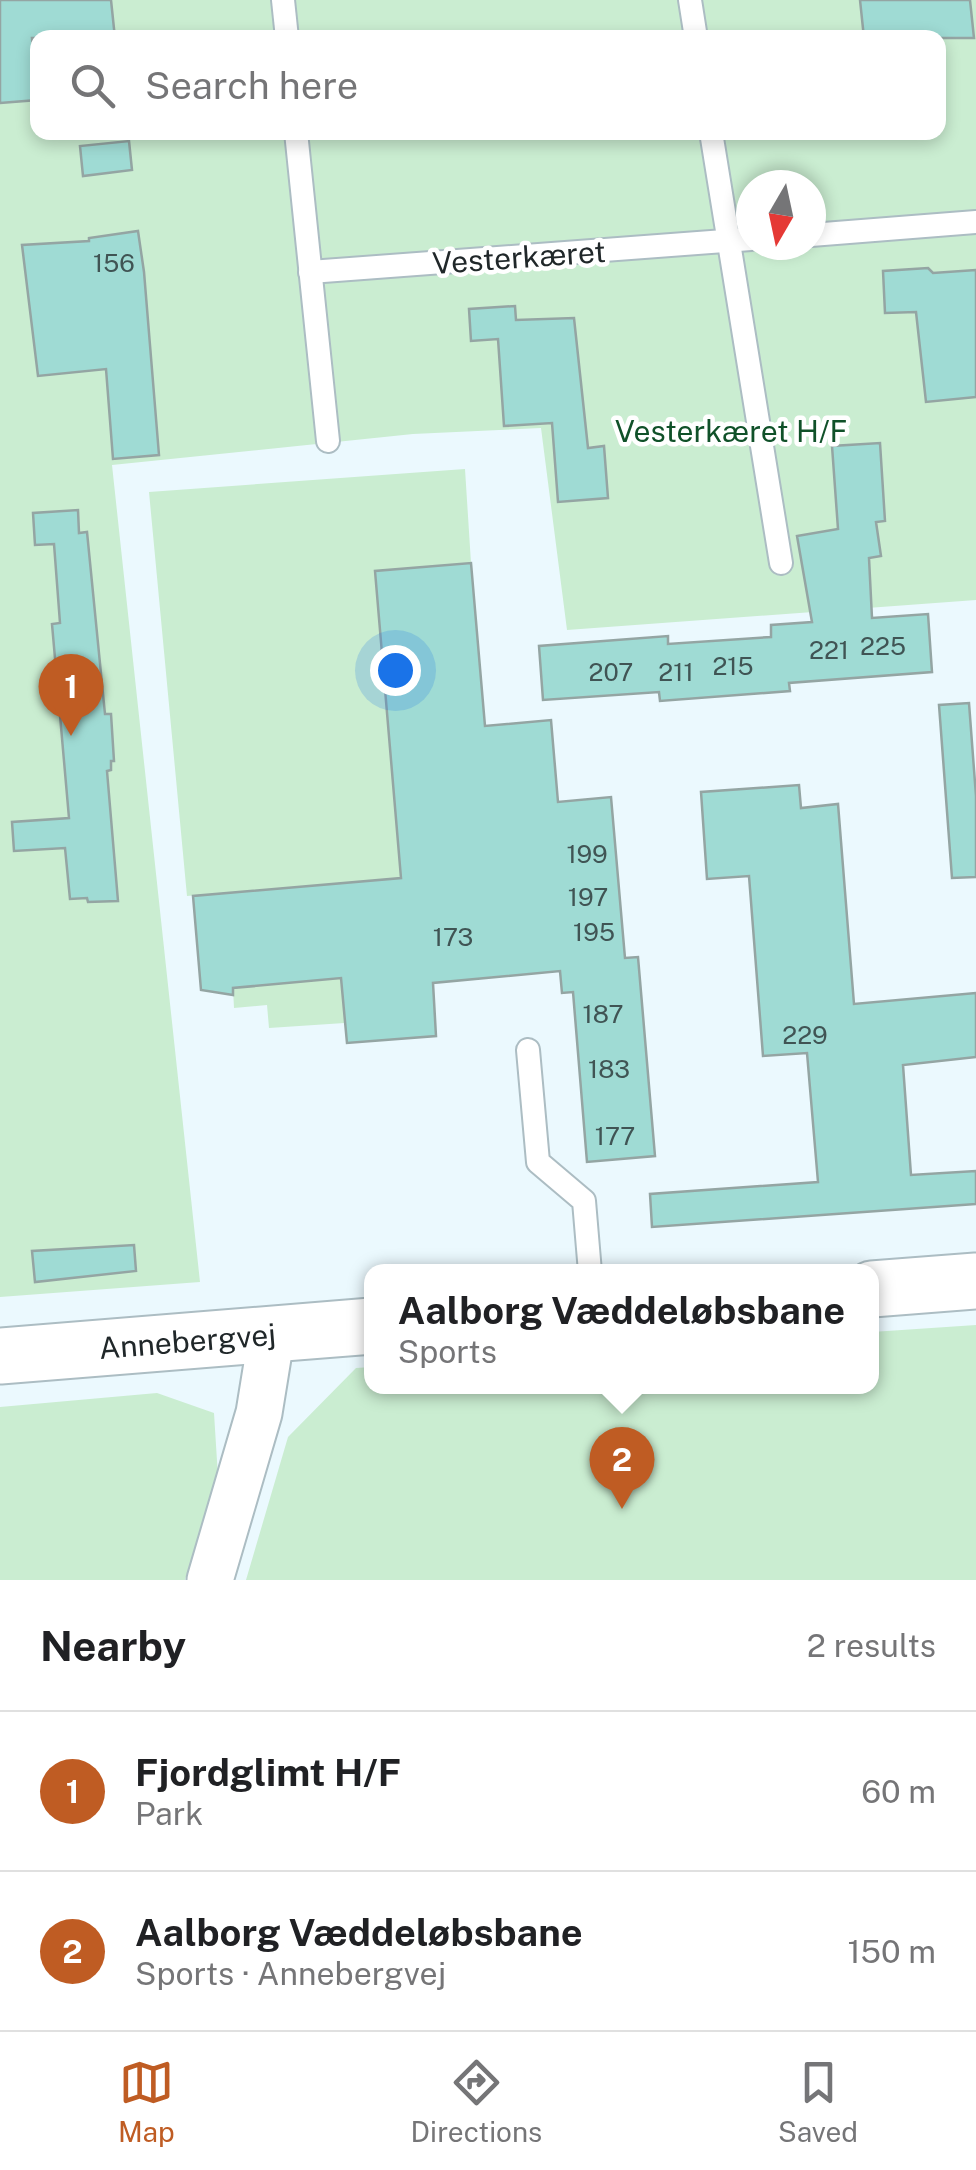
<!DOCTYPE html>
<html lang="en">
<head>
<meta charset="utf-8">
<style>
	:root { --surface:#fff; --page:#f2f2f2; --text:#202124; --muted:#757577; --line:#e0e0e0; --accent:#bf5c23 }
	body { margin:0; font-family:"Public Sans",sans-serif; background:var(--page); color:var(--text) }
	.compass { position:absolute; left:736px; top:170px; width:90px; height:90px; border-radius:50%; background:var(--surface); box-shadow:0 5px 15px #0003; rotate:189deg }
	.you { position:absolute; left:395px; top:670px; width:35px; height:35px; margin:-25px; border:8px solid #fff; border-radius:50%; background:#1a73e8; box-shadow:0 0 0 15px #1a73e833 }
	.badge { display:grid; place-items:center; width:65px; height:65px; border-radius:50%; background:var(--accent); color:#fff; font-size:32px; font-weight:700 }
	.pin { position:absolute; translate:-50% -82px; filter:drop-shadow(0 2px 5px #0008) }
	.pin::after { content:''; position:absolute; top:52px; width:35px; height:30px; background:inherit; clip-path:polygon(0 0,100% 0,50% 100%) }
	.popup { position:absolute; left:364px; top:1264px; width:515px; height:130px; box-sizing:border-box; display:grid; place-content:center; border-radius:20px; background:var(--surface); filter:drop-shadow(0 2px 8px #0005); font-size:32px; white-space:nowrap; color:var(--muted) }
	.popup b { font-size:38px; color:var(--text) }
	.popup::after { content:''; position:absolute; left:50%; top:100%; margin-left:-20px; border:20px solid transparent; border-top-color:var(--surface) }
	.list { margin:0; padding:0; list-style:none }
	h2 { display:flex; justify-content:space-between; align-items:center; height:130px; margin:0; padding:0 40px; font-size:42px }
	h2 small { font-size:32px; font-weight:400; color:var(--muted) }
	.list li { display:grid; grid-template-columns:65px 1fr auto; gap:30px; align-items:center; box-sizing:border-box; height:160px; padding:0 40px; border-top:2px solid var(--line) }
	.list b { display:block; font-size:38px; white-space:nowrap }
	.list p { margin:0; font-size:32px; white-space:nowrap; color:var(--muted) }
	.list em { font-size:32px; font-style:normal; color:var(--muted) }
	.icon { flex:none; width:55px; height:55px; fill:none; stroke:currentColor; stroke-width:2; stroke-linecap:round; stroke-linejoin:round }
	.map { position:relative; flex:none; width:976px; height:1580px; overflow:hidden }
	.search { position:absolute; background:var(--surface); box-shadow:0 5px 15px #0003; left:30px; right:30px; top:30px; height:110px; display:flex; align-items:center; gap:25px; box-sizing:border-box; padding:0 35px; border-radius:20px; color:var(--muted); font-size:38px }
	.sheet { height:450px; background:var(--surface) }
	nav { display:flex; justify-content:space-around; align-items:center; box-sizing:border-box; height:140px; border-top:2px solid var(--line); background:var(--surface); font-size:28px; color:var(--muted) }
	nav a { display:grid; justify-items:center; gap:5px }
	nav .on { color:var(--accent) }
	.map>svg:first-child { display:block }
	.green { fill:#caedd1; fill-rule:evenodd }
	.building { fill:#9fdbd4; stroke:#94a5a3; stroke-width:2.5 }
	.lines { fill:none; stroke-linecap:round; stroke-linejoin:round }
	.lane-casing { stroke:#acbdc3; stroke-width:26 }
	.street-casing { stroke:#acbdc3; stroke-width:49 }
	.secondary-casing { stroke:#acbdc3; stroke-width:59 }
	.lane { stroke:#fff; stroke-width:22 }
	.street { stroke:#fff; stroke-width:45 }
	.secondary { stroke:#fff; stroke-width:55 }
	.labels { text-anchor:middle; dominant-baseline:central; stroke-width:9; stroke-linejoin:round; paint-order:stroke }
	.number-label { font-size:25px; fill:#405454 }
	.street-label { font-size:30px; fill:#202729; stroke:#fff }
	.park-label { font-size:30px; fill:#105129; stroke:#fff }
</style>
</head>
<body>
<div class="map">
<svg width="976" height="1580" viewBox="0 0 976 1580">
	<rect width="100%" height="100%" fill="#ebf9fe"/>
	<g class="green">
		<path d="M0,0h976v600l-409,30 -26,-202 -128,6 -301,31 88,817 -200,15zM38,38h900v94h-900zM751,185h60v60h-60z"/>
		<polygon points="465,469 471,563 375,571 401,878 187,896 149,492"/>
		<polygon points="404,973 433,983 435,1017 269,1028 267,1005 234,1008 233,988"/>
		<polygon points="976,1325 976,1580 246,1580 288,1437 356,1368 372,1367 372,1386 872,1386 872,1332"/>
		<polygon points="157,1393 214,1413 218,1477 185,1580 0,1580 0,1407"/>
	</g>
	<g class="building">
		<polygon points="0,0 111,0 115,38 32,38 37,100 0,103"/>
		<polygon points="860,0 970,0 974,38 864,38"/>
		<polygon points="129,141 132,170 83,176 80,146"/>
		<polygon points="138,231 144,272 159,455 113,459 106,369 38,376 22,245 89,241 89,238"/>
		<polygon points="928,268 933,273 976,270 976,397 926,402 916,312 885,313 883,271"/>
		<polygon points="515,306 516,320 574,318 588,448 604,446 608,498 558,502 552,423 504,426 498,339 471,341 469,309"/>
		<polygon points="880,443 885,521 876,522 881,556 869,558 872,618 928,614 932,672 789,683 790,691 660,701 659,692 543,700 539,646 668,636 668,644 771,637 771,625 812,622 797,536 838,529 832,446"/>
		<polygon points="78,510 79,533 87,532 105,714 111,714 114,761 111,761 111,770 107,771 118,901 88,902 87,898 70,899 65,848 14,851 12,822 69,818 52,624 60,623 54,544 35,545 33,513"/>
		<polygon points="471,563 485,726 551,720 558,802 611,797 625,958 638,957 655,1156 587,1162 573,992 562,993 560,971 433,983 436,1036 347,1043 341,978 233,988 233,995 201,990 193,896 401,878 375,571"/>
		<polygon points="969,703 976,796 976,877 952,878 939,705"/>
		<polygon points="799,785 801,808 838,804 854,1004 976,993 976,1057 903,1065 911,1175 976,1171 976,1204 652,1227 650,1194 818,1182 807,1053 763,1056 749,876 707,879 701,792"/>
		<polygon points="134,1245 136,1271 35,1282 32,1251"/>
	</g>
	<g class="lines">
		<g class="lane-casing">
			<g id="lane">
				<polyline points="283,0 287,38"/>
				<polyline points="690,0 696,38"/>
				<polyline points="296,132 328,441"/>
				<polyline points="711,132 781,563"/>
				<polyline points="811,235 976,222"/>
				<polyline points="310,272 751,239"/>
				<polyline points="528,1050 538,1162 584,1201 590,1272"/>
			</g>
		</g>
		<g class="street-casing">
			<polyline id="street" points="210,1580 259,1413 272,1333"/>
		</g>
		<g class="secondary-casing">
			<g id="secondary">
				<polyline points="872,1289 976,1281"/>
				<path id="s1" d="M0,1356l372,-30"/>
			</g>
		</g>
		<use href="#lane" class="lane"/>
		<use href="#street" class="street"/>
		<use href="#secondary" class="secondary"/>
	</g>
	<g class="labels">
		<g class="number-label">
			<text x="114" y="263">156</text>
			<text x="883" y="646">225</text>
			<text x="829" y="650">221</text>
			<text x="733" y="666">215</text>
			<text x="611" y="672">207</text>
			<text x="676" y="672">211</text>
			<text x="587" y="854">199</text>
			<text x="588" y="897">197</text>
			<text x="594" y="932">195</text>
			<text x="453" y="937">173</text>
			<text x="603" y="1014">187</text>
			<text x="805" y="1035">229</text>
			<text x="609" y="1069">183</text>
			<text x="615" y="1136">177</text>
		</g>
		<g class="street-label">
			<text transform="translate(519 257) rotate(-4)">Vesterkæret</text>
			<text stroke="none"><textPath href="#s1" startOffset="188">Annebergvej</textPath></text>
		</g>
		<g class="park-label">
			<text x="731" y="431">Vesterkæret H/F</text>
		</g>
	</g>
</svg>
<svg class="compass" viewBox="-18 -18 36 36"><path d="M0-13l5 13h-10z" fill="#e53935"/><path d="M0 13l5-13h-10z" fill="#757577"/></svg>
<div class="you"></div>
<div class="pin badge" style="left:71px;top:736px">1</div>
<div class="pin badge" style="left:622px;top:1509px">2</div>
<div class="popup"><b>Aalborg Væddeløbsbane</b>Sports</div>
<div class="search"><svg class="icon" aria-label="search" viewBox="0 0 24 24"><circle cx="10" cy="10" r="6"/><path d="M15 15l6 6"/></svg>Search here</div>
</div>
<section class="sheet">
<h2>Nearby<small>2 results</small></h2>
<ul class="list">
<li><span class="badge">1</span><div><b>Fjordglimt H/F</b><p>Park</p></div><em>60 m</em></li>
<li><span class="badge">2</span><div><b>Aalborg Væddeløbsbane</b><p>Sports · Annebergvej</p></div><em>150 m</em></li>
</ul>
</section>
<nav>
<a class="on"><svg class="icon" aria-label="map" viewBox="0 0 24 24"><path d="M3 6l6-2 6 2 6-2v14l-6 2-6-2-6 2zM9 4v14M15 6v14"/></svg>Map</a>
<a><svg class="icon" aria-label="directions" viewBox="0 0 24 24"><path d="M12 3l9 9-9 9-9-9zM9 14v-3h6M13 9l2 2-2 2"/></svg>Directions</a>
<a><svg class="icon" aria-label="saved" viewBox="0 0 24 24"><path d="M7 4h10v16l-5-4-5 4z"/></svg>Saved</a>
</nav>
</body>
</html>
